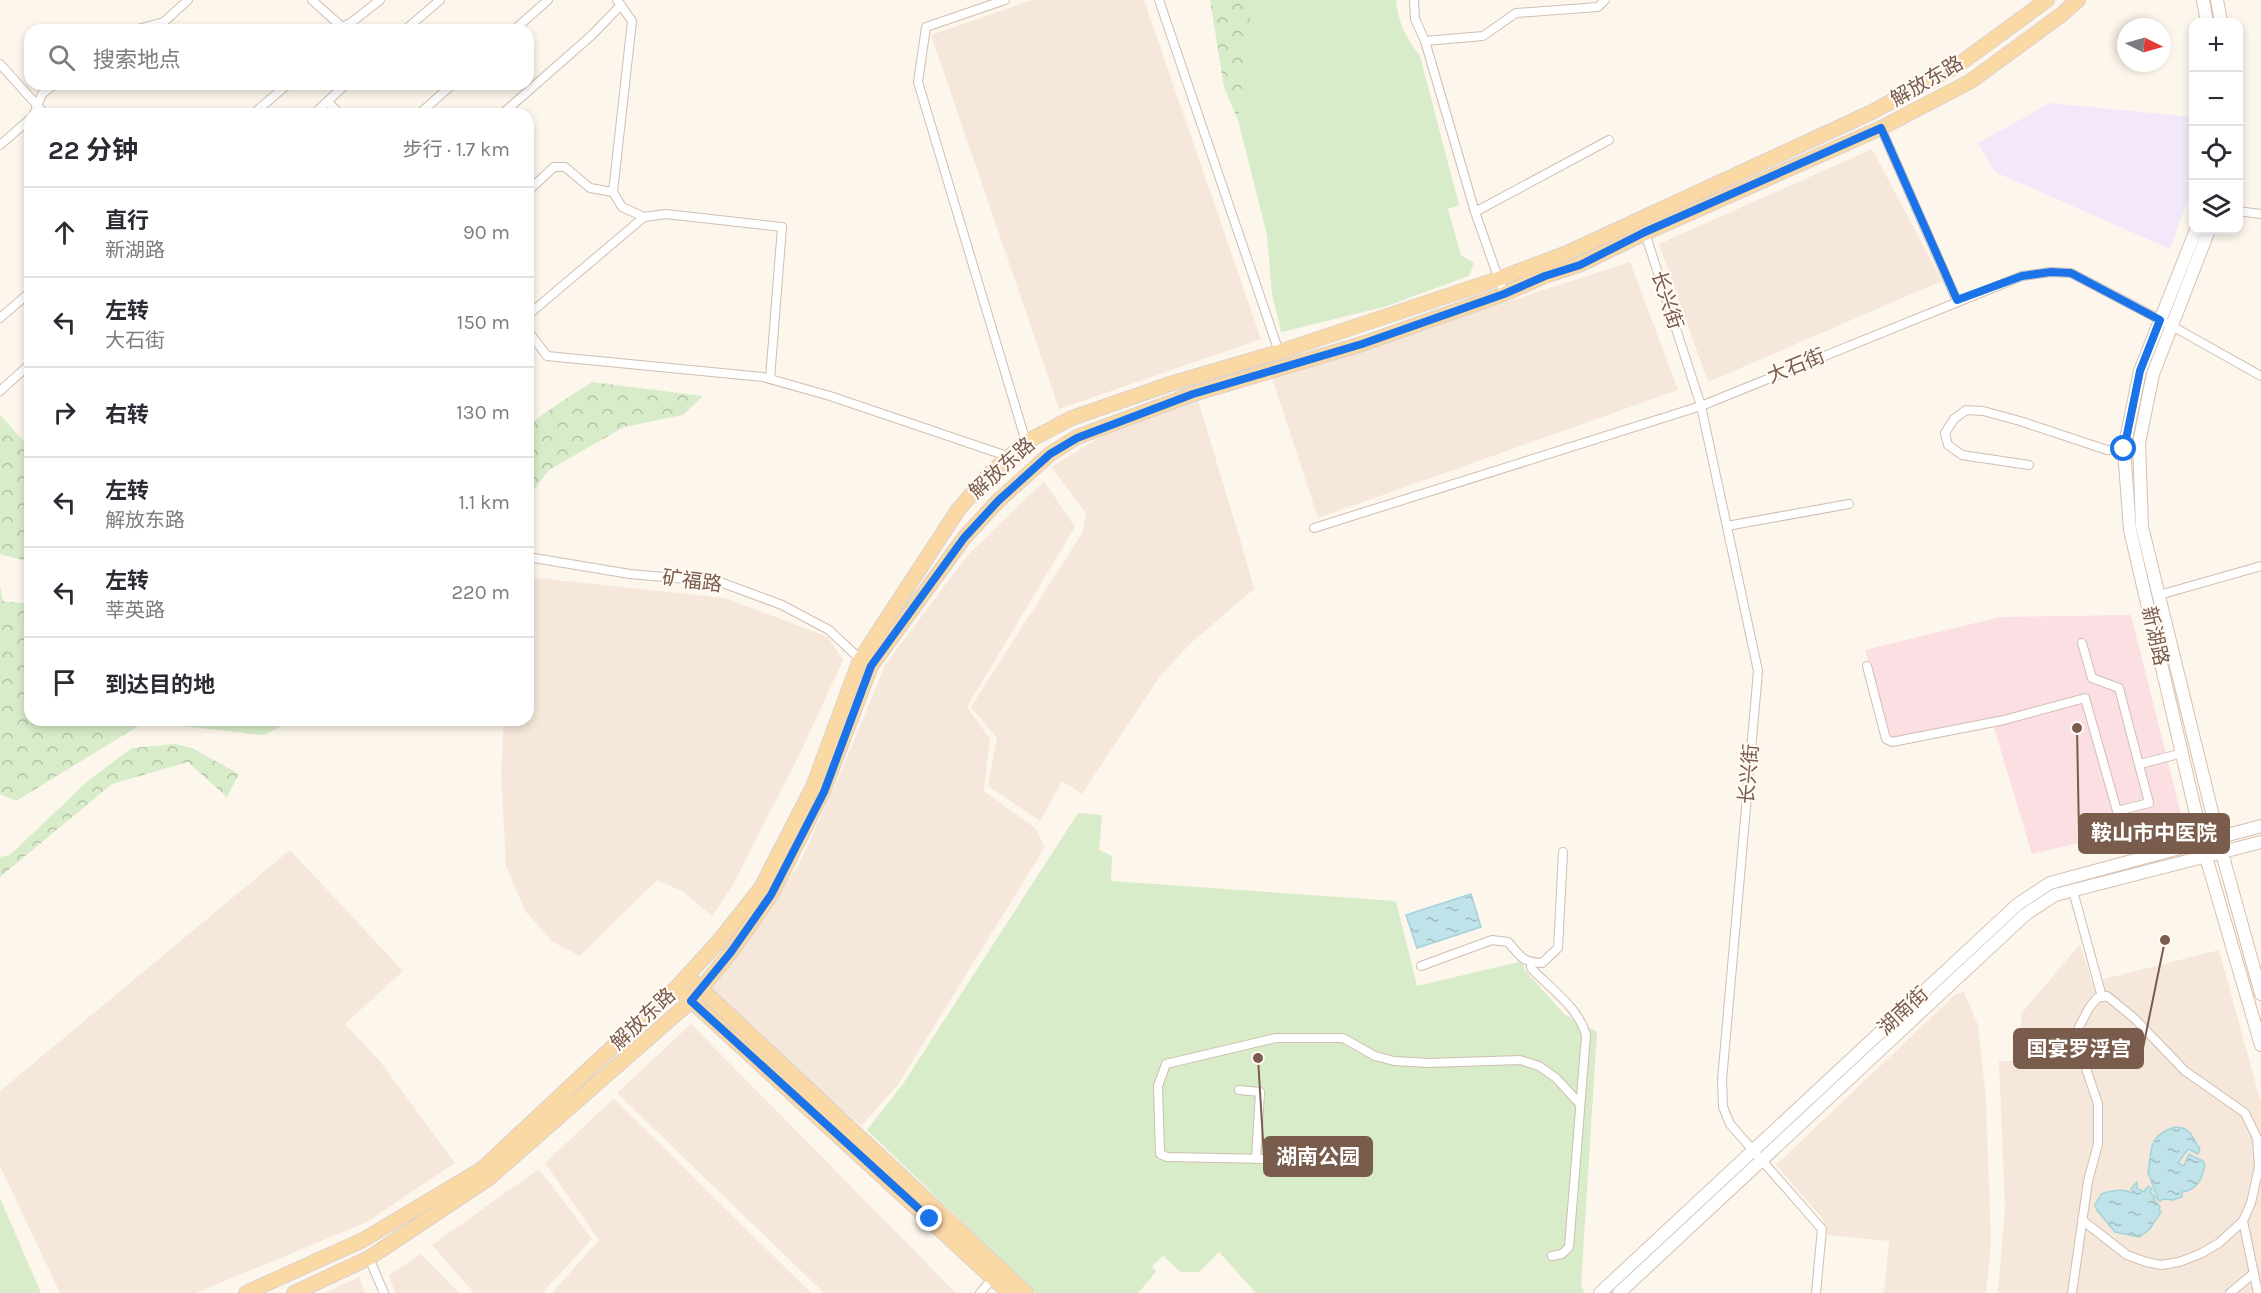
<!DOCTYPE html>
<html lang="zh">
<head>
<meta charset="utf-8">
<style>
	:root { --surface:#fff; --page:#f7f7f7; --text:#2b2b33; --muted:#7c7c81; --line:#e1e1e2 }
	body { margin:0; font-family:Karla,"Noto Sans SC",sans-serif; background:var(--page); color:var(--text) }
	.controls { position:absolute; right:18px; top:18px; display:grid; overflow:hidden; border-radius:12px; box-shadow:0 3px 9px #0003 }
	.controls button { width:54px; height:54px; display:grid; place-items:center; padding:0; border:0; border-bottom:2px solid var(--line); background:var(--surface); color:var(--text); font:30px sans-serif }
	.compass { position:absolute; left:2117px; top:18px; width:54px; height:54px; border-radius:50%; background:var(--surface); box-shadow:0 3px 9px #0003; rotate:95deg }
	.stop { position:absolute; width:18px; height:18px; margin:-14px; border:4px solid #1a73e8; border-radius:50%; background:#fff }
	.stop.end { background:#1a73e8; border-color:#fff; box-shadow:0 2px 6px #0008 }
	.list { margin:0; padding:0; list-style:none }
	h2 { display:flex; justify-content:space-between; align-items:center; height:78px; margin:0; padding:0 24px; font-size:26px }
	h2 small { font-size:20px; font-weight:400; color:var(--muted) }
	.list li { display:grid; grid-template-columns:39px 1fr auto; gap:18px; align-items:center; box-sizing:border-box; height:90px; padding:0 24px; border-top:2px solid var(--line) }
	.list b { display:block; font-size:22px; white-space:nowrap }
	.list p { margin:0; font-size:20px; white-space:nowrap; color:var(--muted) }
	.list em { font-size:20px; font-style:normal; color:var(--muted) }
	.icon { flex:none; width:33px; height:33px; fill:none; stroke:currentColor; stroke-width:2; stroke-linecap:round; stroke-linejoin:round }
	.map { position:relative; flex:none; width:2261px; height:1293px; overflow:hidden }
	.search { position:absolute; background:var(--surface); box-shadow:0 3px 9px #0003; left:24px; top:24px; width:510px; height:66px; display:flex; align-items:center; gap:15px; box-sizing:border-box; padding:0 21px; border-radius:18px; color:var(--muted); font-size:22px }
	.panel { position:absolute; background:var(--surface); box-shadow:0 3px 9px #0003; left:24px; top:108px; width:510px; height:618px; border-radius:18px }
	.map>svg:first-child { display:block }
	.residential { fill:#f5e8da }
	.education { fill:#f3e8fa }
	.medical { fill:#fbdfe3 }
	.forest { fill:url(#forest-crowns) }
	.green { fill:#d8ecc9 }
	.water { fill:url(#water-ripples); stroke:#a5d3da; stroke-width:1.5 }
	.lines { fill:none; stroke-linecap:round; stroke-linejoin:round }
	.minor-casing { stroke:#d1beb0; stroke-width:10 }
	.secondary-casing { stroke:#d6c0b0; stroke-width:14 }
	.primary-casing { stroke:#dad1cd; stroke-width:16 }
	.minor { stroke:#fff; stroke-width:8 }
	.secondary { stroke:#fff; stroke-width:12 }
	.primary { stroke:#fbd9a5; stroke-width:14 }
	.route { stroke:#1a73e8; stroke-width:8 }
	.labels { text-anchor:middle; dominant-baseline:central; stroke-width:4.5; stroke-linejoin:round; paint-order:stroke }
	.street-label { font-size:20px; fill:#7a5c4d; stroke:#fffaf3 }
	.leader { fill:none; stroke:#7a5c4d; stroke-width:2 }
	.callout-dot { fill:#7a5c4d; stroke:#fffaf3; stroke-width:2 }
	.callout { fill:#7a5c4d; stroke:#7a5c4d; stroke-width:2 }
	.callout-label { font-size:21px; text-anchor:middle; font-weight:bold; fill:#fff }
</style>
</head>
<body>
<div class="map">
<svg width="2261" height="1293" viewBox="0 0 2261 1293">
	<defs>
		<pattern id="forest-crowns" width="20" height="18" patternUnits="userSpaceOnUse" patternTransform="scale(1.5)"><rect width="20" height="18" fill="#d8ecc9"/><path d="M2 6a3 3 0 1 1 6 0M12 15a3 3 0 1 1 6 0" fill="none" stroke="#b4c2a5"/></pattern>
		<pattern id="water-ripples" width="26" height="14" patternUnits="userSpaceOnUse" patternTransform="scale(1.5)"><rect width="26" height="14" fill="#bfe3e8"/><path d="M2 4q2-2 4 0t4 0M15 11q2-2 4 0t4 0" fill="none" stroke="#a0bbbe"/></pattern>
	</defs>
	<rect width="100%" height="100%" fill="#fdf6ec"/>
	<g class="residential">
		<polygon points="1033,0 1144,0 1261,339 1059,409 931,35"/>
		<polygon points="1872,149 1942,281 1708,382 1659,244"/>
		<polygon points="1630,262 1678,390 1318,518 1272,378"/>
		<polygon points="1197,397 1243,549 1254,589 1191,643 1160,676 1082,794 1062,781 1040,821 988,786 997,738 971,707 1082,533 1086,513 1051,467 1127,421"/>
		<polygon points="1044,481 1075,527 967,707 990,739 984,791 1035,828 1045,847 897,1086 861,1126 709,992 799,864 839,777 885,665 967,556"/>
		<polygon points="528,577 725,598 828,637 843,660 802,749 733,885 712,916 682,891 657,880 580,956 553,942 525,911 506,866 501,773 504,720 528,720"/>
		<polygon points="290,850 403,971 345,1024 379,1060 455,1163 367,1222 196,1293 60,1293 0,1166 0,1091"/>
		<polygon points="2080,944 2092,982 2219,950 2261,1103 2261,1293 1998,1293 2005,1208 1999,1061 2021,1061 2021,1014"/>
		<polygon points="1964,992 1978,1025 1986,1099 1991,1244 1986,1293 1884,1293 1889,1241 1828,1235 1823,1219 1776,1165 1956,994"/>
		<polygon points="691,1024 956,1293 824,1293 617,1093"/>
		<polygon points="613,1099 614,1099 811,1293 552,1293 599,1240 545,1163"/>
		<polygon points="539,1169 592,1239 542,1293 474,1293 432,1245"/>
		<polygon points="421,1254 459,1293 395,1293 389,1275"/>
		<polygon points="359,1277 365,1293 325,1293"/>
	</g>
	<polygon class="education" points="2050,103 2193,117 2193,186 2170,249 1995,172 1978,143"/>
	<polygon class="medical" points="2131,615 2182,818 2032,854 1991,718 1891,738 1865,650 2000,617"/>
	<g class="forest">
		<polygon points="1210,0 1253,0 1238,120 1224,87"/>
		<polygon points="592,382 703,396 683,415 624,427 549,470 528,497 528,427 543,414"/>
		<polygon points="0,415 30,448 30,562 0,554"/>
		<polygon points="0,586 3,601 30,604 30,720 293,720 264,735 145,722 16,801 0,794"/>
		<polygon points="175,744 192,748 239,774 227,797 188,762 112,784 0,877 0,857 10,855 89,780 132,748"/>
	</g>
	<g class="green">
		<path d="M1253,0h143c2,23 10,38 24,56l39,149 -11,4 13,46 13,8 -5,13 -85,31 -103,25 -9,-38 -5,-59 -29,-115z"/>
		<polygon points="1078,813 1102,815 1099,850 1112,856 1111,881 1396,901 1417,986 1523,961 1524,969 1564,1014 1597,1032 1581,1285 1585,1293 1256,1293 1219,1252 1199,1272 1181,1272 1163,1256 1152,1266 1156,1272 1138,1293 1036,1293 867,1130 903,1084"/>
		<polygon points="0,1198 41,1293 0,1293"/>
	</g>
	<g class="water">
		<polygon points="1471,894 1481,927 1417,948 1406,915"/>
		<path d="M2175,1127c18,1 16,10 25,22l-2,5 -10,-5 -10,14 6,3 5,-12 14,7 2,4c-3,14 -8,25 -23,27v5l-9,3 -10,-1 -3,2 -4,-3 2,-3 -4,-4 1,-2c-4,-4 -3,-10 -7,-16 4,-23 -1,-37 27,-46z"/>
		<path d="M2137,1182v6l7,4 4,-6 4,3 -2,3 5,4 -2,2 7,9 -1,3 2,2 -12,18 -10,7 -24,-5 -18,-22 -2,-5 6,-11c9,-3 22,-6 31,-1l1,-2 -2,-2z"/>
	</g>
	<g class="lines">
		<g class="minor-casing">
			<g id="minor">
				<polyline points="312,0 342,27 352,22 380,0"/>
				<polyline points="617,0 632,21 613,192 622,207 644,217"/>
				<polyline points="1005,0 926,27 918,82 1026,442"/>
				<polyline points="1159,0 1279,352"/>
				<polyline points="1414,0 1415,19 1425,41 1475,212 1504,294"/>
				<polyline points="134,30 160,23"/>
				<polyline points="155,30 188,0"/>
				<polyline points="405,30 440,0"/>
				<polyline points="514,30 548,0"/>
				<polyline points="1425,41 1483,36 1516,13 1598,7 1605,0"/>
				<polyline points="0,64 45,114"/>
				<polyline points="328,102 340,114"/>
				<polyline points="34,114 42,94 55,84"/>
				<polyline points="253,114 288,84"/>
				<polyline points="314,114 346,84"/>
				<polyline points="419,114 453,84"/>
				<polyline points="502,114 592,35 621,5"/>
				<polyline points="1881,128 1957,301"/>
				<polyline points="0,145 30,119"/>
				<polyline points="528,191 554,167 565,167 590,188 613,192"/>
				<polyline points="2238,211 2261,214"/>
				<polyline points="1475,212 1609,140"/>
				<polyline points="1645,233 1701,406 1758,671 1722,1080 1723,1107 1730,1124 1822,1229 1816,1293"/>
				<polyline points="528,315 644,217 666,214 782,227 770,379"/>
				<polyline points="0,318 30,292"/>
				<polyline points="528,331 547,356 763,377 830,396 1010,457"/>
				<polyline points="0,391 30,364"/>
				<polyline points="2029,465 1962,455 1948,445 1945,433 1954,419 1966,410 1983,411 2020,421 2107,450 2124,449"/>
				<polyline points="1727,526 1849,504"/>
				<polyline points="1314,528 1701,406 2022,276 2051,272 2071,273 2172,326 2261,376"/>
				<polyline points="528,557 630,574 720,582 782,605 829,630 862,661"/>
				<polyline points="2159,595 2261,566"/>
				<polyline points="1867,666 1886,739 1892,742 2004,720 2085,698 2117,811 2149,803 2119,688 2092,678 2082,643"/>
				<polyline points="329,720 331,720"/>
				<polyline points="2140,764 2183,753"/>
				<polyline points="2073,891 2102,997"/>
				<path d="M1531,962v6c19,20 48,40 55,67l-17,212 -7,7 -10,2"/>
				<path d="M1421,966l71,-26 16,2c13,14 13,20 34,21l16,-15 5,-96"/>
				<polyline points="1239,1090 1260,1092 1256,1159"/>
				<polyline points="1270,1159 1167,1157 1160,1154 1158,1086 1166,1064 1276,1038 1343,1038 1375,1056 1394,1061 1429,1063 1520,1060 1539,1066 1556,1078 1580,1104"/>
				<polyline points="2243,1221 2258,1293"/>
				<polyline points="369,1258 384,1293"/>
				<polyline points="980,1293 993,1278"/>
				<polyline points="2072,1293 2088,1181 2098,1144 2098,1104 2076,1039 2079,1027 2089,1008 2097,998 2107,996 2134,1018 2185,1071 2245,1113 2257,1138 2259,1167 2251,1203 2243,1221 2219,1243 2200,1254 2179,1262 2161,1265 2146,1262 2127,1255 2082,1220"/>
				<polyline points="2230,1293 2254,1273"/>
			</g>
		</g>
		<g class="secondary-casing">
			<g id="secondary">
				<polyline points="2203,0 2207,22"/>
				<polyline points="2217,0 2221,22"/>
				<polyline points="2196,230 2140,371 2124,449 2130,530 2206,857 2261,1045"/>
				<polyline points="2209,230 2153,374 2139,443 2142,527 2222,853 2261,994"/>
				<polyline points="1600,1293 2018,904 2050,883 2261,826"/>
				<polyline points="1619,1293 2026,914 2055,895 2261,842"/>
			</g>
		</g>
		<g class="primary-casing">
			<g id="primary">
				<polyline points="695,983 1026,1293"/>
				<polyline points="685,995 1009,1293"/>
				<polyline points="246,1293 363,1240 482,1169 678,986 719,941 761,888 813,787 860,660 958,510 989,474 1026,442 1072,418 1170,384 1279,352 1498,279 1567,253 1872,112 1958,65 2047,0"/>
				<polyline points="294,1293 369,1258 489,1178 691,1001 731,952 771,895 823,792 871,666 964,538 998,501 1050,454 1077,437 1193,394 1362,344 1504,294 1545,276 1579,265 1645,233 1881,128 1971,81 2061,15 2078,0"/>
			</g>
		</g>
		<use href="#minor" class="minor"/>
		<use href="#secondary" class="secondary"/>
		<use href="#primary" class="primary"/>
	</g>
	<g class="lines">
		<polyline class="route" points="930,1219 691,1001 731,952 771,895 824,792 871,666 964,538 998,501 1050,454 1077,438 1193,394 1362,344 1504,294 1545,276 1580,265 1645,232 1881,128 1957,300 2022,276 2051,272 2071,273 2160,320 2140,371 2124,449"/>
	</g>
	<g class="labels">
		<g class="street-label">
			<text transform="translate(1927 81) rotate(-30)">解放东路</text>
			<text transform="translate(1667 300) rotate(72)">长兴街</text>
			<text transform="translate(1796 366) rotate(-22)">大石街</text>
			<text transform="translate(1002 468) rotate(-42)">解放东路</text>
			<text transform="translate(692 581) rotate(7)">矿福路</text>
			<text transform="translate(2155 636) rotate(77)">新湖路</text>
			<text transform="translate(1749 774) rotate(-85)">长兴街</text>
			<text transform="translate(1903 1011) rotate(-43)">湖南街</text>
			<text transform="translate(643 1019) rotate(-43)">解放东路</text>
		</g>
	</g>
	<path class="leader" d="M2077 728L2079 833M2165 940L2143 1048M1258 1058L1264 1157"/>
	<g class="callout-dot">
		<circle cx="2077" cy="728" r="6"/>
		<circle cx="2165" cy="940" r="6"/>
		<circle cx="1258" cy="1058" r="6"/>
	</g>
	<g class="callout">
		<rect x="2079" y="814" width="150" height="39" rx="6"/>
		<rect x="2014" y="1029" width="129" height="39" rx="6"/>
		<rect x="1264" y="1137" width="108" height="39" rx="6"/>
	</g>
	<g class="callout-label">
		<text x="2154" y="840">鞍山市中医院</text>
		<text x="2079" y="1056">国宴罗浮宫</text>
		<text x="1318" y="1164">湖南公园</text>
	</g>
</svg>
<div class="controls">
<button>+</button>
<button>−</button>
<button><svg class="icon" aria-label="locate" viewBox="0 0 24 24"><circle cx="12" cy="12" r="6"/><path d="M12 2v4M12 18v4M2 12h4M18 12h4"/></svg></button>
<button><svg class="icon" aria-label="layers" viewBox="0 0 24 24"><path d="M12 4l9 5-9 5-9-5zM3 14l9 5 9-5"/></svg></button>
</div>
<svg class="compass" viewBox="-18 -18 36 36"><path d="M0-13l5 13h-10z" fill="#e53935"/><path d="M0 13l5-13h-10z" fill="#7c7c81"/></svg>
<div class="stop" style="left:2124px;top:449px"></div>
<div class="stop end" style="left:930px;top:1219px"></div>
<div class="search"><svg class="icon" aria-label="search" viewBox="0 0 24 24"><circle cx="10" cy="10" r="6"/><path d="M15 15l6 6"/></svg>搜索地点</div>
<section class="panel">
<h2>22 分钟<small>步行 · 1.7 km</small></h2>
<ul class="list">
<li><svg class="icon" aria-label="ahead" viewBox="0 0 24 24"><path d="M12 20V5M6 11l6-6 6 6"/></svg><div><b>直行</b><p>新湖路</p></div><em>90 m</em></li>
<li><svg class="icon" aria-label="left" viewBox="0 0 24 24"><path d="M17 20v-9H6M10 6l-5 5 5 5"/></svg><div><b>左转</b><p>大石街</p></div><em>150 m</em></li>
<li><svg class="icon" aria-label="right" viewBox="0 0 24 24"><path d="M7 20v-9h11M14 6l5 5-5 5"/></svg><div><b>右转</b></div><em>130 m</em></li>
<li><svg class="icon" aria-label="left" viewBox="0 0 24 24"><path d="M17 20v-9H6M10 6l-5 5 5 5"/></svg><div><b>左转</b><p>解放东路</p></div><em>1.1 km</em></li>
<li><svg class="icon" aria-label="left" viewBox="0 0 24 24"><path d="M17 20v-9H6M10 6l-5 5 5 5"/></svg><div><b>左转</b><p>莘英路</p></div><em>220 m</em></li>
<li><svg class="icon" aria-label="arrive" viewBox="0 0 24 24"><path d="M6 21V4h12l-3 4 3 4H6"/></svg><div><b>到达目的地</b></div></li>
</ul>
</section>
</div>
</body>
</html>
